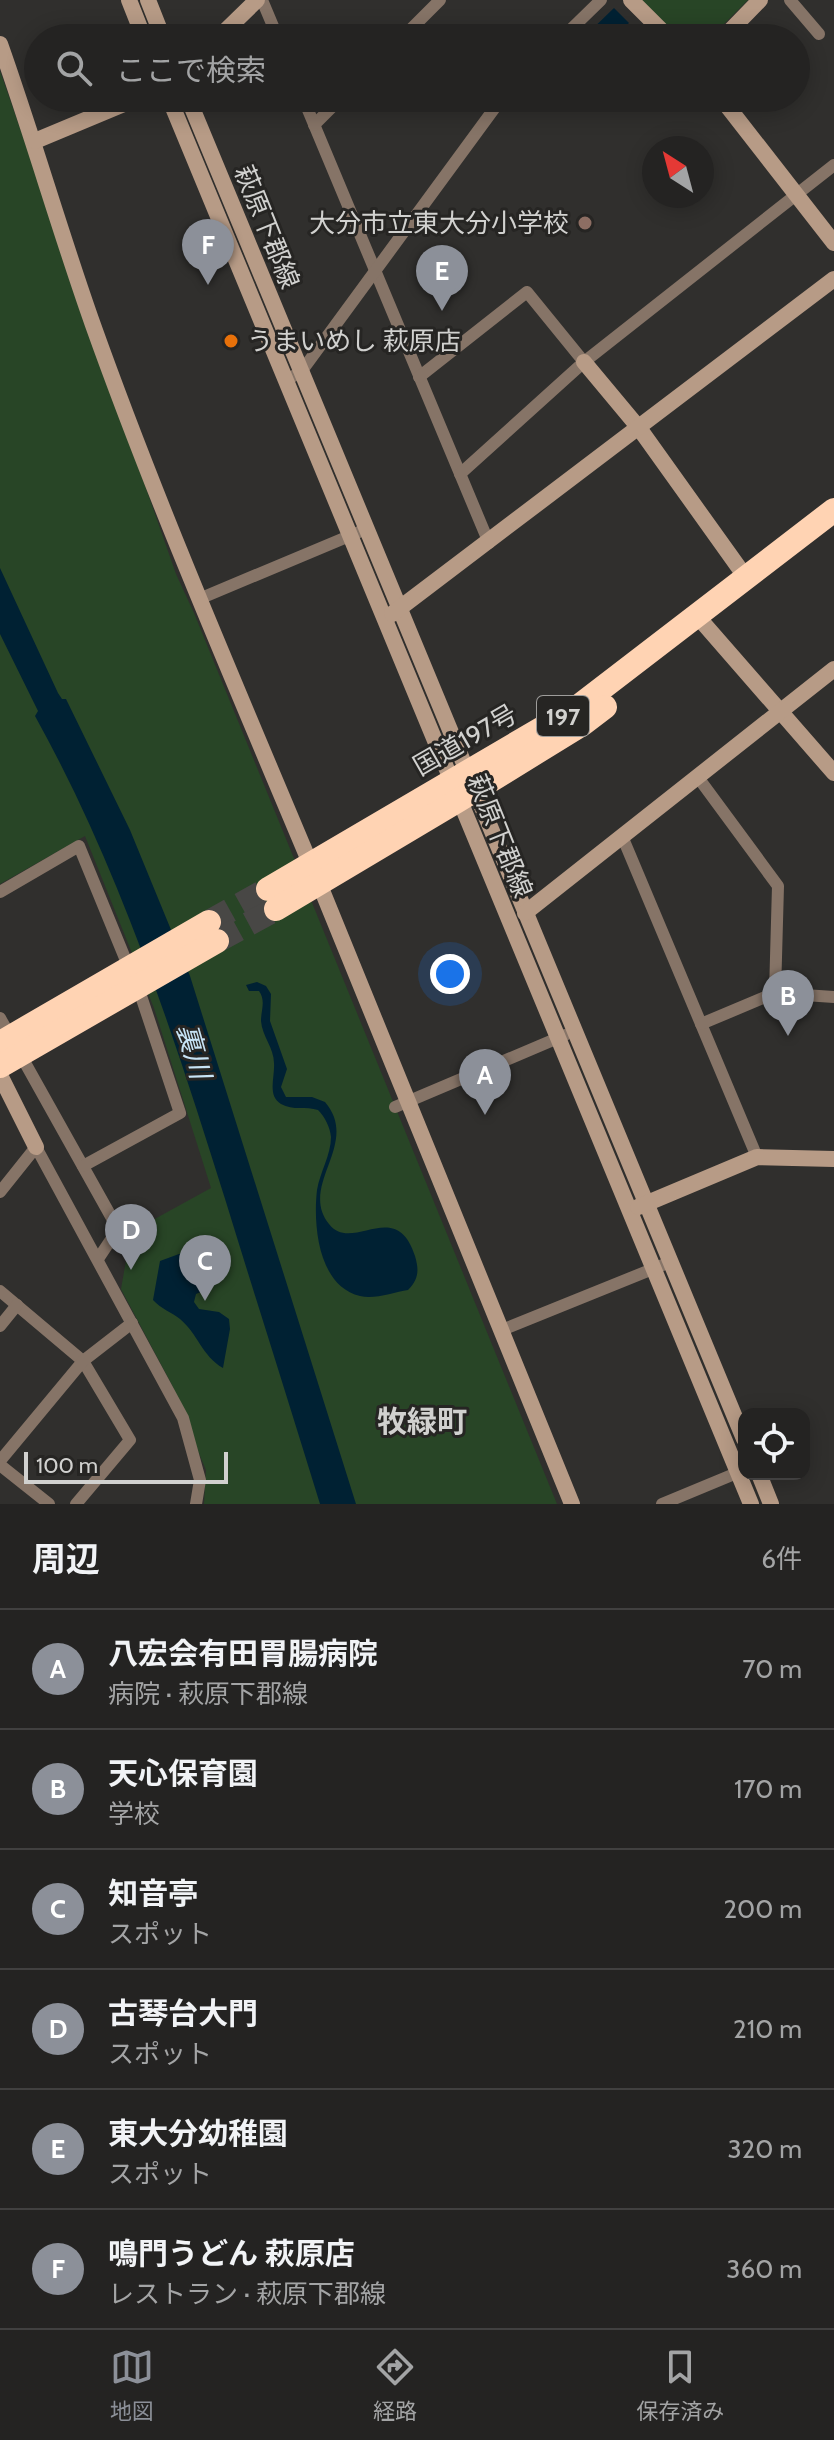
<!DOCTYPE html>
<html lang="ja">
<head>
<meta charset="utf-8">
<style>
	:root { --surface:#242322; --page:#2c2b2a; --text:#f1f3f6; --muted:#a3a4a5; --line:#414040; --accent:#8c9099 }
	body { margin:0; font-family:Cabin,"Noto Sans JP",sans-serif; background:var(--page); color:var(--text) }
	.controls { position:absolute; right:24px; bottom:24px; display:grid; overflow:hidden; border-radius:16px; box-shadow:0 4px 20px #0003 }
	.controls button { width:72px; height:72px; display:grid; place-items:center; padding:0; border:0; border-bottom:2px solid var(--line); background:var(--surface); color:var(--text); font:40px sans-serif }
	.compass { position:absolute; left:642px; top:136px; width:72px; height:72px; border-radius:50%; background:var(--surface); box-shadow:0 4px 20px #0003; rotate:324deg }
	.scale { position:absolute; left:24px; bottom:20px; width:204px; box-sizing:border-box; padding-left:8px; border:4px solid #d1d1cf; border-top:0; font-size:22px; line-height:28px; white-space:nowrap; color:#d1d1cf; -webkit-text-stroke:6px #262523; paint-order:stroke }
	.you { position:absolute; left:450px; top:974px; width:28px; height:28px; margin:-20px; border:6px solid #fff; border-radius:50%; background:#1a73e8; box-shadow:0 0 0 12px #1a73e833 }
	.badge { display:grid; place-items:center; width:52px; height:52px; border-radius:50%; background:var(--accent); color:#fff; font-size:26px; font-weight:700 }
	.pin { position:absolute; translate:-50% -66px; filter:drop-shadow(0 2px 4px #0008) }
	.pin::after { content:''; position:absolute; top:42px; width:28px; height:24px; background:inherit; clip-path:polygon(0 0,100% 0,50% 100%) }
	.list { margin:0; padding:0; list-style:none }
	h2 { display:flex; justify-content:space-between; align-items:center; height:104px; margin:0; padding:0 32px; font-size:34px }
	h2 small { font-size:26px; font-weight:400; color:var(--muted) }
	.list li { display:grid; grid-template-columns:52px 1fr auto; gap:24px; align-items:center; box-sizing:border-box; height:120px; padding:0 32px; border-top:2px solid var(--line) }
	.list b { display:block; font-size:30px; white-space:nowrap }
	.list p { margin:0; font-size:26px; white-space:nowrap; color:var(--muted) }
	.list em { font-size:26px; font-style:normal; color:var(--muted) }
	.icon { flex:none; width:44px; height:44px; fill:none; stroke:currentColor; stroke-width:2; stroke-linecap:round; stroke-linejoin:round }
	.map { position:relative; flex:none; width:834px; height:1504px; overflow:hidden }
	.search { position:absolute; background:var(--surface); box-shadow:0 4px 20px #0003; left:24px; right:24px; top:24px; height:88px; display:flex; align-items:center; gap:20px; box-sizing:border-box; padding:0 28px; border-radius:44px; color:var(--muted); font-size:30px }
	.sheet { height:824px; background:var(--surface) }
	nav { display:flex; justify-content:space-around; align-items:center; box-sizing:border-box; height:112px; border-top:2px solid var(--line); background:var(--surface); font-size:22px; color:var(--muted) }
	nav a { display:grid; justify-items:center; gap:4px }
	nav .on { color:var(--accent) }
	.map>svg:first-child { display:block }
	.green { fill:#284526 }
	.water { fill:#002133 }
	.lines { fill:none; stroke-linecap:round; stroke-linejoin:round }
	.highway-tunnel { stroke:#484745; stroke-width:24; stroke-dasharray:24 12; stroke-linecap:butt }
	.street { stroke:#867467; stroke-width:12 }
	.secondary { stroke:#b79b86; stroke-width:16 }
	.highway { stroke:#ffd3b3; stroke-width:24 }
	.education-dot { fill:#8d6e63; stroke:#262523; stroke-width:3 }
	.food-dot { fill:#e8710a; stroke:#262523; stroke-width:3 }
	.labels { text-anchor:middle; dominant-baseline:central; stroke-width:6; stroke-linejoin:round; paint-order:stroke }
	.shield { fill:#262523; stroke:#9e9d9b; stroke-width:2 }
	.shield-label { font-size:24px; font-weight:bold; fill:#d1d1cf }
	.poi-label { font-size:26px; fill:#d1d1cf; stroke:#262523; text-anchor:end }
	.street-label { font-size:26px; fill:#d1d1cf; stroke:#262523 }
	.water-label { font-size:28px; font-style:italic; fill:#c7e3f5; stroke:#262523 }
	.quarter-label { font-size:30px; font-weight:bold; fill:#d1d1cf; stroke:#262523 }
</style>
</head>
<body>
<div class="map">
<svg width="834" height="1504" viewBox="0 0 834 1504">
	<rect width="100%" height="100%" fill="#302f2d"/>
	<g class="green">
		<polygon points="642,0 748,0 710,38 680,38"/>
		<polygon points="0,71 176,574 194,613 557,1504 204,1504 206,1470 198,1451 173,1387 121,1289 131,1232 211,1188 154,1008 85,836 0,884"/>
	</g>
	<g class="water">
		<polygon points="614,8 629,23 613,38 583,38"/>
		<path d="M0,568l58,125 4,6h4l64,131 60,146 166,528h-36c-31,-101 -63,-201 -94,-302 -52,-166 -106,-333 -191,-486l3,-5 -38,-77z"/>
		<path d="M257,982l9,4 5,8 -1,27 17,48 -6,18 5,10h26l13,5c36,42 -27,83 4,122 23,30 67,-28 86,32 4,14 4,23 -7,34 -14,2 -34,10 -48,6 -42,-10 -47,-71 -43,-106 3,-18 14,-35 14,-53 -1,-10 -6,-20 -13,-27 -12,-4 -25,1 -37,-6 -14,-8 -6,-27 -7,-41 0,-15 -12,-27 -13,-42 0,-11 5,-20 -2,-30h-10l-3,-6z"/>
		<path d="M179,1254h12l19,21 -2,14 -12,5 -2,8 5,7 20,3 10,7 1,10 -7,39c-21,-12 -25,-34 -43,-49 -9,-7 -19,-10 -27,-19l7,-39z"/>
	</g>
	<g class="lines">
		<g class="highway-tunnel">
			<polyline points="209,922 268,889"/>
			<polyline points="217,941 276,909"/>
		</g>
		<g class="street">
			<polyline points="262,0 278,38"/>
			<polyline points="790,0 819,34"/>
			<polyline points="402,38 440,0"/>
			<polyline points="562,38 601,0"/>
			<polyline points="303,98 489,543"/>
			<polyline points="314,125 341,98"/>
			<polyline points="419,377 527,292 584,362"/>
			<polyline points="286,380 301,372 502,98"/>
			<polyline points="460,474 584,362 834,165"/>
			<polyline points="199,599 366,529"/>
			<polyline points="697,776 778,886 775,993"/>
			<polyline points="622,836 757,1157"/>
			<polyline points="0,892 79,846 129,968"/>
			<polyline points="0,1018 118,1229 98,1259"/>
			<polyline points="701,1024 775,993 834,997"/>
			<polyline points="395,1107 565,1035"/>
			<polyline points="83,1166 180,1113 138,987"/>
			<polyline points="0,1192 36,1147 183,1418 200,1480 196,1504"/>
			<polyline points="0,1291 83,1361 130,1440 76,1504"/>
			<polyline points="0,1326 17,1305"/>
			<polyline points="502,1330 670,1262"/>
			<polyline points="0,1461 83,1361 132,1323"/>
			<polyline points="0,1465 49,1504"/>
			<polyline points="662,1504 744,1470"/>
		</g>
		<g class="secondary">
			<polyline points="129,0 144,38"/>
			<polyline points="148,0 163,38"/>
			<polyline points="631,0 669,38"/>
			<polyline points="218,38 257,0"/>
			<polyline points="723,38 760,0"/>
			<path d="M0,44c33,93 60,188 93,281 65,182 142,359 217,538"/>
			<polyline points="169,98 751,1504"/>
			<polyline points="188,98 744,1439"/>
			<polyline points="721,98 834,243"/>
			<polyline points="35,141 138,98"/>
			<polyline points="584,362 639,428 747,579"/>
			<polyline points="392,614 834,279"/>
			<polyline points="698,617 834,773"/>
			<polyline points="319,883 572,1504"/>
			<polyline points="525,913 834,669"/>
			<polyline points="0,1075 36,1147"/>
			<polyline points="638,1207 757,1157 834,1159"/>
			<polyline points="759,1474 771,1504"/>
		</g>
		<g class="highway">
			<polyline points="268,889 575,709 834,510"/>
			<polyline points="276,909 459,800 584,723 605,707"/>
			<polyline points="0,1043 209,922"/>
			<polyline points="0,1066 217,941"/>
		</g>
	</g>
	<circle class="education-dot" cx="585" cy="223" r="8"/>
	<circle class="food-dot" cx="231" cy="341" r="8"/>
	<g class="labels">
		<rect class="shield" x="537" y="696" width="52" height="40" rx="6"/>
		<g class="shield-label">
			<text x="563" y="716">197</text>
		</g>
		<g class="poi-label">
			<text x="569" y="223">大分市立東大分小学校</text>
			<text x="247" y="341" text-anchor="start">うまいめし 萩原店</text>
		</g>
		<g class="street-label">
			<text transform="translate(267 227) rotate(68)">萩原下郡線</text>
			<text transform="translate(465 740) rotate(-30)">国道197号</text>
			<text transform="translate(500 836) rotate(68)">萩原下郡線</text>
		</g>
		<g class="water-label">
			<text transform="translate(194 1051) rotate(74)">裏川</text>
		</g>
		<g class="quarter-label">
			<text x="422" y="1421">牧緑町</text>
		</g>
	</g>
</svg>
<div class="controls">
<button><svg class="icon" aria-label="locate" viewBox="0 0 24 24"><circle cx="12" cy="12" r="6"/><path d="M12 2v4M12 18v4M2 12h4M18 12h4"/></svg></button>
</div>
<svg class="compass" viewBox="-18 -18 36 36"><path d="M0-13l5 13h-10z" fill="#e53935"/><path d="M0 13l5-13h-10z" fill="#a3a4a5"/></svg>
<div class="scale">100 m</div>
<div class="you"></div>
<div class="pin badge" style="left:485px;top:1115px">A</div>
<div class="pin badge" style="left:788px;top:1036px">B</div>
<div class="pin badge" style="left:205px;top:1301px">C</div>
<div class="pin badge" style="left:131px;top:1270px">D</div>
<div class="pin badge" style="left:442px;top:311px">E</div>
<div class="pin badge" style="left:208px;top:285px">F</div>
<div class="search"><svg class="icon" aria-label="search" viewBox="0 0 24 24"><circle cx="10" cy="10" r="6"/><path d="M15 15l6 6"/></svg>ここで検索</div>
</div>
<section class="sheet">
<h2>周辺<small>6件</small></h2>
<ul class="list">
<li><span class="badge">A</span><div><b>八宏会有田胃腸病院</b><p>病院 · 萩原下郡線</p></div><em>70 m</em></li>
<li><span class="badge">B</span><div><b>天心保育園</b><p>学校</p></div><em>170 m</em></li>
<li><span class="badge">C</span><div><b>知音亭</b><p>スポット</p></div><em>200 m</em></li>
<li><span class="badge">D</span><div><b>古琴台大門</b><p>スポット</p></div><em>210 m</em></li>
<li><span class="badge">E</span><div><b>東大分幼稚園</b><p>スポット</p></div><em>320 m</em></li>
<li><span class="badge">F</span><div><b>鳴門うどん 萩原店</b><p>レストラン · 萩原下郡線</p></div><em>360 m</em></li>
</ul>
</section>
<nav>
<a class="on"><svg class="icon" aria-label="map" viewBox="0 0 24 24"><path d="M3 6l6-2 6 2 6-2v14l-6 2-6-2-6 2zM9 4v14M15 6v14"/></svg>地図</a>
<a><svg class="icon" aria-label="directions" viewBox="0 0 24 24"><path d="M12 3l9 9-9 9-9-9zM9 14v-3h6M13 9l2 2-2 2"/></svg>経路</a>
<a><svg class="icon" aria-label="saved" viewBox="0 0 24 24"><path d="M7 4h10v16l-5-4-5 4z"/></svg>保存済み</a>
</nav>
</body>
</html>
